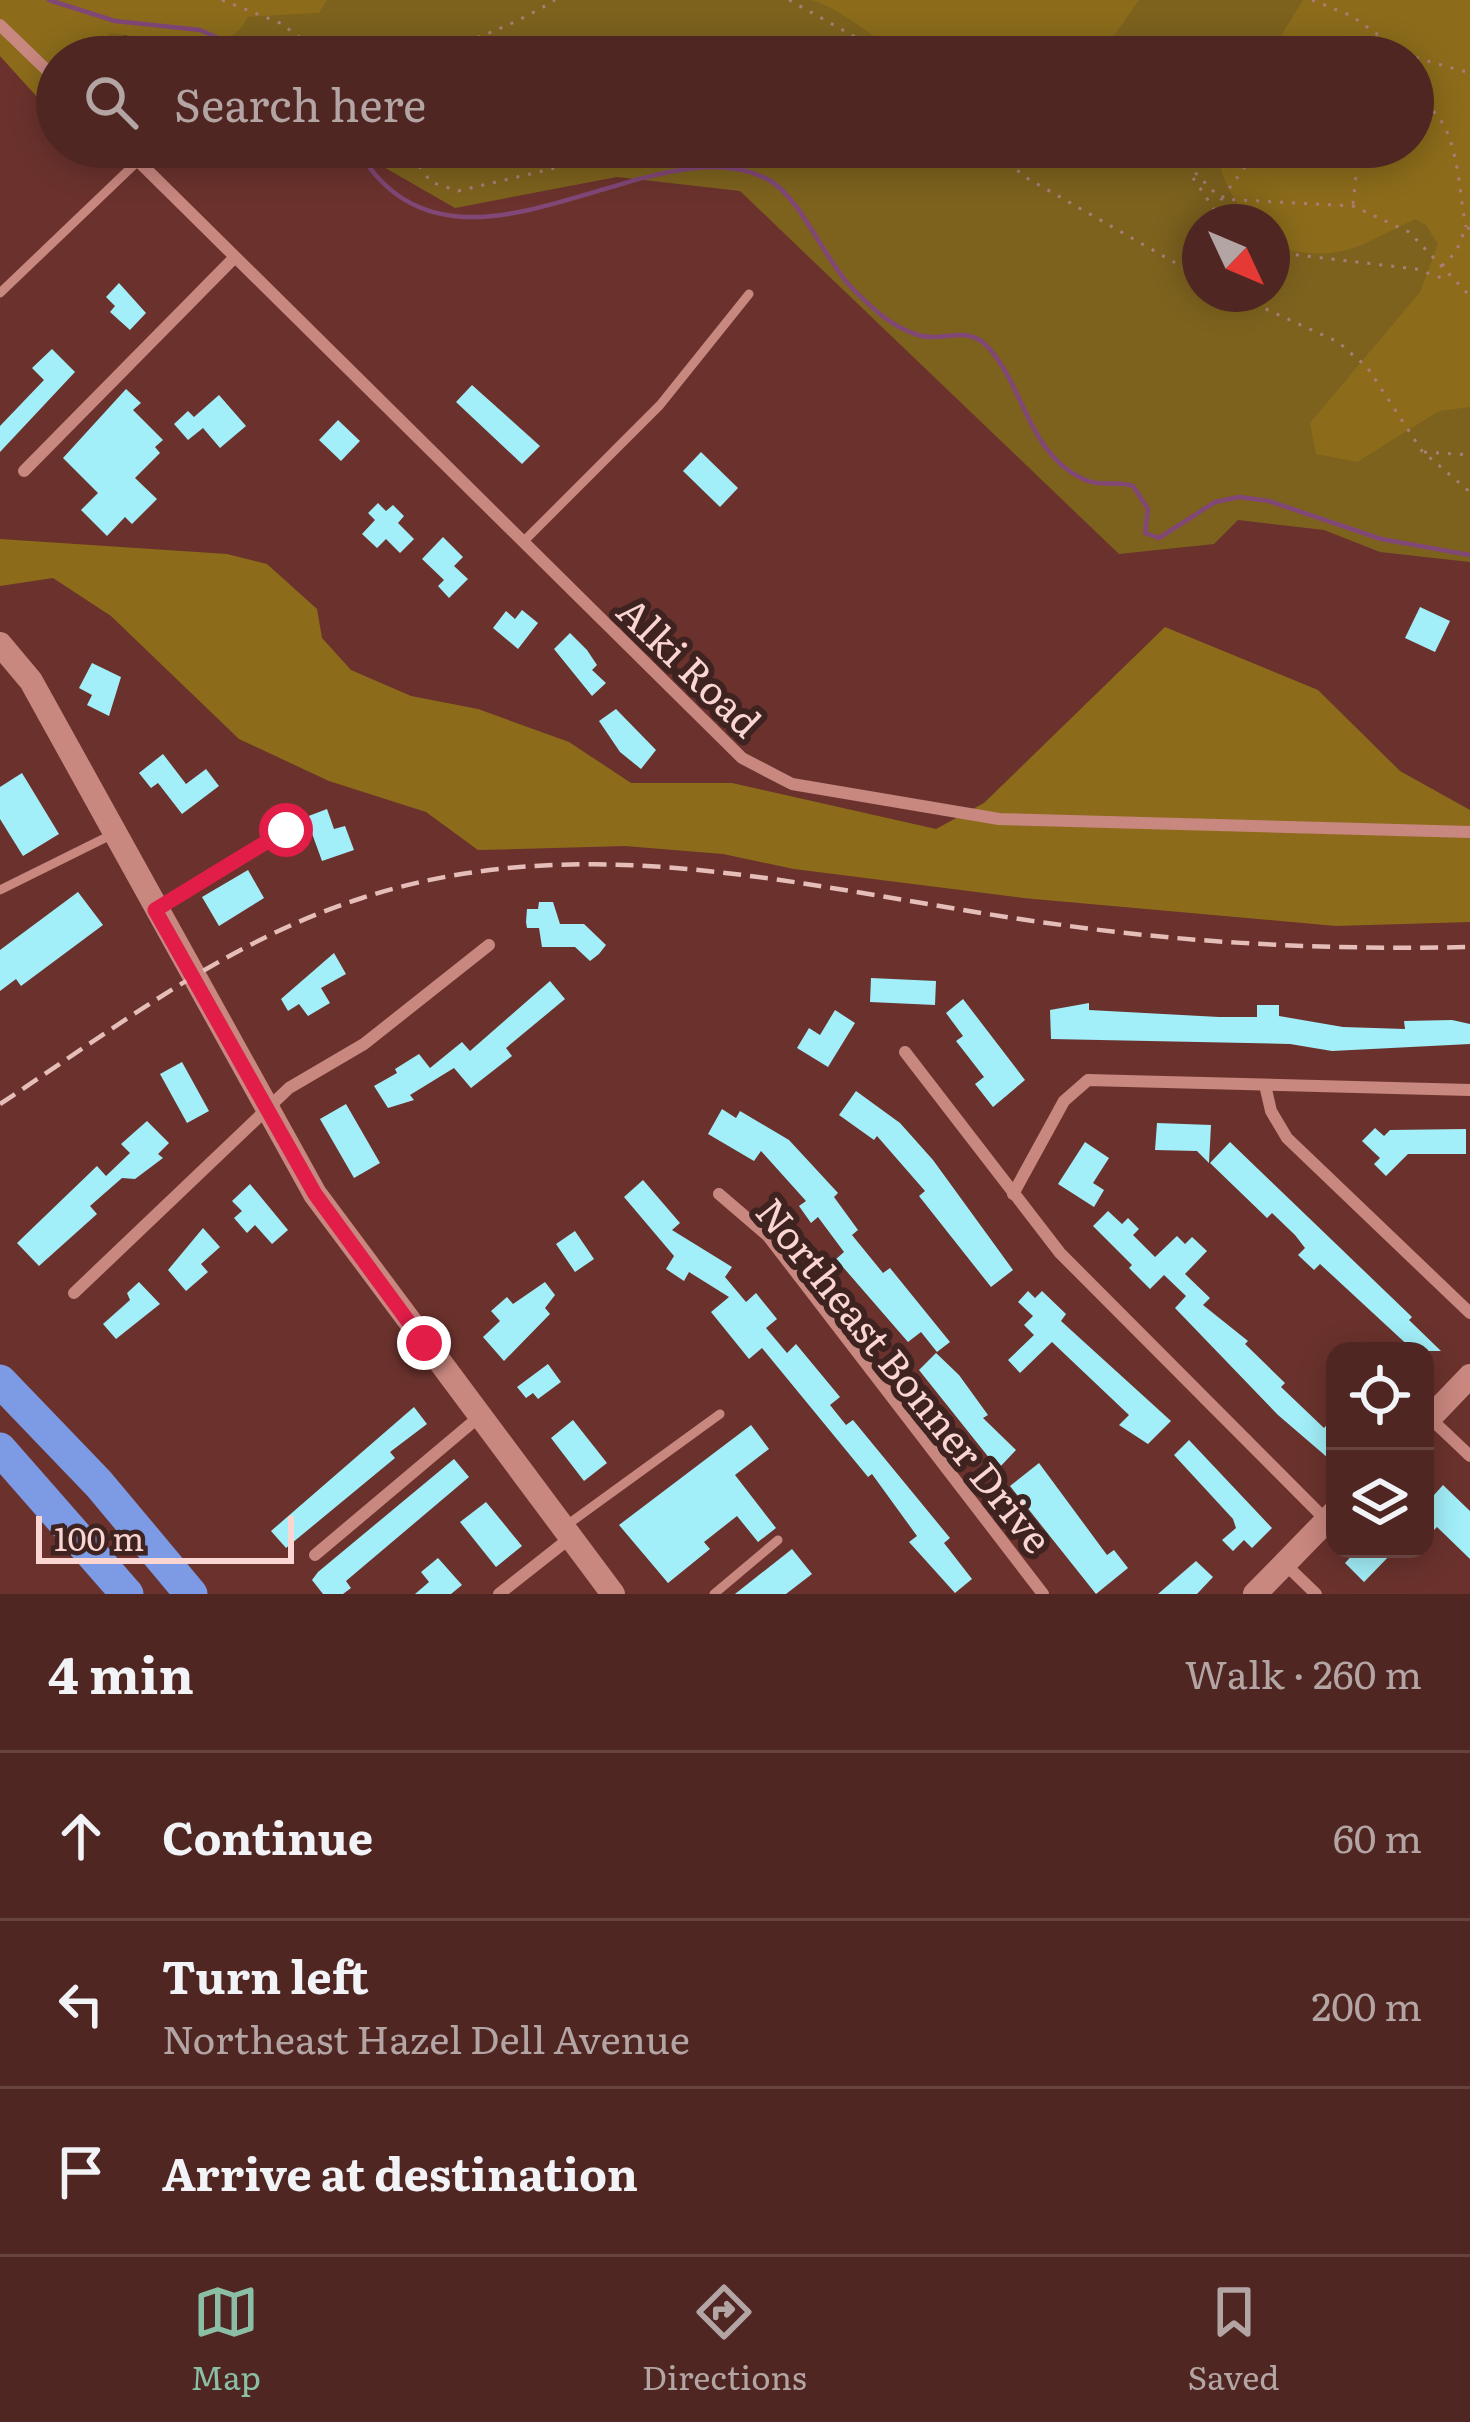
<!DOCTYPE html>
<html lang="en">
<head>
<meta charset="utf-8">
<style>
	:root { --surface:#502622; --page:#562e2a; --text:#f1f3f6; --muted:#b4a5a5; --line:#674340; --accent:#8abfa5 }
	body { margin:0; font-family:Literata,serif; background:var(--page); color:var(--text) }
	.controls { position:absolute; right:36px; bottom:36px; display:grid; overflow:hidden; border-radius:24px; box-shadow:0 6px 30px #0003 }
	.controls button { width:108px; height:108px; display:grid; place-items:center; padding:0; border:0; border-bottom:3px solid var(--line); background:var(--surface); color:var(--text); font:60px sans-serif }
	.compass { position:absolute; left:1182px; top:204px; width:108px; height:108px; border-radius:50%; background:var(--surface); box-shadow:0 6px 30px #0003; rotate:134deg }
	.scale { position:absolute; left:36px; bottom:30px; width:258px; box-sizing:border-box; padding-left:12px; border:6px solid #fad5d1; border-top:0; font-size:33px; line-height:42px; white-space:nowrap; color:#fad5d1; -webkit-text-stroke:9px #3e2321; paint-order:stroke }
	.stop { position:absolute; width:36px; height:36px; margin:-27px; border:9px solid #e11d48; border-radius:50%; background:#fff }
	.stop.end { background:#e11d48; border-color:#fff; box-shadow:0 3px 12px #0008 }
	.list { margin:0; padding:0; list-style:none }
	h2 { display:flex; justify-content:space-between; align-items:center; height:156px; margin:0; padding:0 48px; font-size:51px }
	h2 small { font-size:39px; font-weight:400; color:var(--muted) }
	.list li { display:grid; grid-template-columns:78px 1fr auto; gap:36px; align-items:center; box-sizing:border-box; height:168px; padding:0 48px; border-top:3px solid var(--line) }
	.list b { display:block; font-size:45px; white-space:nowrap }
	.list p { margin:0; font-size:39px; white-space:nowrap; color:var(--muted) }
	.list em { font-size:39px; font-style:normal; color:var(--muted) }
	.icon { flex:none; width:66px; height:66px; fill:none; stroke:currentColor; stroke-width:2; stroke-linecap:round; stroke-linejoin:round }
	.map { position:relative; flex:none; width:1470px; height:1594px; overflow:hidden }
	.search { position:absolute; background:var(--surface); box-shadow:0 6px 30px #0003; left:36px; right:36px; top:36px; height:132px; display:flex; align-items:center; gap:30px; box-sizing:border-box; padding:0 42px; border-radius:66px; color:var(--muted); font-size:45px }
	.sheet { height:660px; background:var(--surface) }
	nav { display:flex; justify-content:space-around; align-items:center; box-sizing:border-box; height:168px; border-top:3px solid var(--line); background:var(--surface); font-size:33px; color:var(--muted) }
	nav a { display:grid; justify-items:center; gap:6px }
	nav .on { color:var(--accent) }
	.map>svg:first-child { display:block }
	.green { fill:#7d621e; fill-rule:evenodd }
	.forest { fill:#8c6c1b }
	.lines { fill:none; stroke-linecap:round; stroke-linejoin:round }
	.stream { stroke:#814777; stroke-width:4.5 }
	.building { fill:#a2eff9 }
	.path { stroke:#ac7c78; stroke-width:3; stroke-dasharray:3 9; stroke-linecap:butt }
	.lane { stroke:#c8877f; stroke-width:9 }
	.street { stroke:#c8877f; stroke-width:12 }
	.secondary { stroke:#c8877f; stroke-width:24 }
	.highway { stroke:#7c9be4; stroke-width:33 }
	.rail { stroke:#e5bdb9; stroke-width:4.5; stroke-dasharray:18 9; stroke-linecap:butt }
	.route { stroke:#e11d48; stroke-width:15 }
	.labels { text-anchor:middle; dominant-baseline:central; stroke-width:12; stroke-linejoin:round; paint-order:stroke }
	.street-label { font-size:39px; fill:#fad5d1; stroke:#3e2321 }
</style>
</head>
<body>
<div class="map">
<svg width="1470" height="1594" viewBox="0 0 1470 1594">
	<rect width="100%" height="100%" fill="#6b322d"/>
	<path class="green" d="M0,0h1470v562l-90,-10 -56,-22 -86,-10 -24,24 -95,10 -379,-363 -123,-14 -162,31 -106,-61h1064v-90h-1228l-55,-28 -28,28h-45zM1200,222h72v72h-72z"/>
	<g class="forest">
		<path d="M0,0h327l-8,13 -72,4c-16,46 -100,20 -137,16l-28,24h-25v62l-57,-63z"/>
		<path d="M812,0h327l-33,47 -195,10c-36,-15 -61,-44 -99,-57z"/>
		<path d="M1303,0h167v407l-31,4 -82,51 -41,-8 -6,-31 110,-131 18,-48 -12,-19 -11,-6c-57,27 -74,45 -139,28l-4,-25h-22c-16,-25 -34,-45 -30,-75h193v-90h-145z"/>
		<polygon points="0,539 227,554 267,564 317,609 322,638 351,670 411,696 478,709 569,742 631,783 732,783 936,829 984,803 1165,627 1318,690 1400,771 1470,810 1470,922 1336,926 1023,898 794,869 723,854 625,846 478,850 426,812 329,781 239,739 111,616 53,578 0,586"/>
	</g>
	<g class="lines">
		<g class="stream">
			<polyline points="49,0 115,21 200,30 262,57"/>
			<path d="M356,147c97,170 299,-31 413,33 32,18 56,81 83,108 21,21 38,38 66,47 24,8 48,-11 69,11 38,41 40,105 94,132 18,10 36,2 52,8l15,23 -3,24 14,5 56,-36 24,-5 30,4 112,38 89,16"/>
		</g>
	</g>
	<g class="building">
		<polygon points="119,283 146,313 130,330 110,312 115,306 106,297"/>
		<polygon points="52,349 75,372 0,452 0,426 44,380 32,368"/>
		<polygon points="472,385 540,446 522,464 456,402"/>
		<polygon points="126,389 141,403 133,410 163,440 155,447 160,453 135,478 157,499 132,524 125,517 107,536 81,510 98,493 63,458"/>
		<polygon points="219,395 246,426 220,448 203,428 188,440 174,424 188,411 194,417"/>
		<polygon points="338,420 360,441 341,461 319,440"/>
		<polygon points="701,452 738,488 720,507 683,471"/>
		<polygon points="378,503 386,511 393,505 404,516 398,523 414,539 400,553 386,539 377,548 362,534 375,520 368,513"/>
		<polygon points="443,537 463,557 454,566 468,579 449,598 438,586 444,580 422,559"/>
		<polygon points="1420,607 1450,621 1435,652 1405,638"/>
		<polygon points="522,610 538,623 518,649 493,628 506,611 515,619"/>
		<polygon points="570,633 587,650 597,665 592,670 606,683 592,696 554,649"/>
		<polygon points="92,663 121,677 109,716 87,705 92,695 79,688"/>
		<polygon points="616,709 656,750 641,769 620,752 599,721"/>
		<polygon points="163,754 186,784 206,769 219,786 182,814 158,783 151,788 139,773"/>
		<polygon points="22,773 59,834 23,856 0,819 0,787"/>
		<polygon points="327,809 334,829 345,826 354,850 322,861 306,817"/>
		<polygon points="248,870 264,898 219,926 202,897"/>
		<polygon points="78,892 103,925 21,986 16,979 0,991 0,950"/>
		<polygon points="539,902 553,902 560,924 584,924 606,945 599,954 590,961 575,947 542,947 539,928 527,928 526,922 527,909 538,909"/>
		<polygon points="334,953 346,974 321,988 330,1003 308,1016 299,1004 288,1011 281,999"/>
		<polygon points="871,978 936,981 935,1005 870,1002"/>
		<polygon points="550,981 565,999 506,1048 512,1056 471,1088 454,1068 410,1095 414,1100 388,1108 374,1086 397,1073 395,1069 419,1054 430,1068 462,1042 470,1051"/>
		<polygon points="963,999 1025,1080 993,1107 975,1084 984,1077 956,1041 963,1036 946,1013"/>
		<polygon points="1089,1003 1089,1010 1219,1017 1257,1017 1257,1005 1279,1005 1279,1016 1343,1027 1405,1029 1404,1021 1452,1020 1470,1024 1470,1044 1332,1051 1290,1044 1051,1039 1050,1010"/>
		<polygon points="835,1010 855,1023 828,1067 797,1048 809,1028 820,1035"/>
		<polygon points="182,1062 209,1111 187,1123 160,1074"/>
		<polygon points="856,1091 900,1123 933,1160 1013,1270 991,1287 919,1196 925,1191 877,1136 874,1140 839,1115"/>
		<polygon points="346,1104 380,1163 354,1178 320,1119"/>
		<polygon points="722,1109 736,1118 740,1111 789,1140 838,1193 834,1197 858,1230 852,1235 883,1273 890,1268 950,1342 937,1352 921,1332 908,1342 836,1259 844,1252 818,1217 811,1223 799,1206 806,1201 761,1151 754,1161 708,1134"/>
		<polygon points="147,1121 169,1143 158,1154 163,1158 135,1179 122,1178 90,1206 97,1214 39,1266 17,1243 97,1166 106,1176 130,1153 121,1144"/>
		<polygon points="1157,1123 1211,1125 1209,1163 1197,1151 1155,1150"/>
		<polygon points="1375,1128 1384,1136 1390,1130 1466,1129 1466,1154 1408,1154 1386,1176 1374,1164 1380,1158 1362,1141"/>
		<polygon points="1085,1142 1109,1158 1093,1183 1104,1190 1094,1207 1058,1184"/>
		<polygon points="1230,1142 1412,1317 1409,1320 1441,1351 1414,1351 1320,1264 1314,1270 1298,1255 1305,1248 1295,1235 1272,1213 1267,1218 1210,1163"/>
		<polygon points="643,1180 680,1223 672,1230 732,1267 725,1277 746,1302 756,1293 777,1319 766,1328 787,1353 796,1344 840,1397 830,1405 846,1425 853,1420 950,1538 944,1543 972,1579 955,1593 909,1542 917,1536 872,1474 868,1477 762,1348 749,1359 711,1312 729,1297 689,1272 684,1281 666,1269 674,1256 624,1197"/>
		<polygon points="250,1184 288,1230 272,1244 255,1225 247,1233 234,1218 242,1211 232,1201"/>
		<polygon points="1108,1211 1122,1224 1128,1218 1139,1229 1133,1235 1155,1257 1177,1236 1185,1244 1192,1237 1207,1251 1185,1274 1210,1298 1203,1305 1248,1341 1245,1344 1285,1383 1281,1387 1324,1428 1335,1416 1335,1464 1278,1415 1175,1308 1186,1296 1164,1275 1150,1289 1129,1268 1132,1265 1093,1226"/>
		<polygon points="203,1228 220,1247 201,1264 208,1272 186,1291 168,1270"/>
		<polygon points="575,1231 594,1259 575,1272 556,1244"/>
		<polygon points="139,1282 160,1304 116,1339 103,1324 130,1300 127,1293"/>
		<polygon points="545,1282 555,1295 545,1308 550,1314 504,1361 483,1337 500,1321 491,1311 507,1297 513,1304"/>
		<polygon points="1028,1291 1035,1298 1042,1291 1066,1314 1061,1321 1171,1421 1148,1444 1119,1425 1129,1415 1052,1342 1020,1373 1008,1360 1034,1335 1024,1325 1033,1316 1018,1302"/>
		<polygon points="936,1353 959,1375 988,1415 983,1418 1016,1450 998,1469 919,1370"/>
		<polygon points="548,1364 561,1382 538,1399 533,1393 526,1398 517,1387"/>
		<polygon points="414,1407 427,1424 390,1452 395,1458 286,1548 271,1531"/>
		<polygon points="573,1420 607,1463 584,1481 551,1438"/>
		<polygon points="751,1425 769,1449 735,1475 776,1528 758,1542 737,1516 704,1542 710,1549 668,1583 619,1525"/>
		<polygon points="1189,1440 1272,1528 1252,1548 1244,1540 1233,1551 1222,1540 1236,1528 1233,1519 1174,1455"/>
		<polygon points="454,1459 469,1477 346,1581 351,1588 343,1594 323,1594 312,1580 318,1572"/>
		<polygon points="1039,1463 1107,1555 1114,1550 1128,1568 1096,1594 1010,1486"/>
		<polygon points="1443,1485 1470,1511 1470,1559 1437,1527 1425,1539 1425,1486 1434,1495"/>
		<polygon points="486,1502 522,1546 496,1567 460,1522"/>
		<polygon points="792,1549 812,1574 786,1594 735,1594"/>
		<polygon points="1358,1549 1396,1549 1364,1582 1345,1563"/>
		<polygon points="438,1558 462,1585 451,1594 415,1594 429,1582 421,1572"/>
		<polygon points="1196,1561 1213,1577 1197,1594 1158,1594"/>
	</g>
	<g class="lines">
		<g class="path">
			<polyline points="222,0 280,23 327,57"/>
			<polyline points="789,0 891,57"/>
			<polyline points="1312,0 1352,16 1406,55 1470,73"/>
			<path d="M312,45c85,24 169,0 243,-45"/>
			<path d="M1413,99c47,14 44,86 53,128"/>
			<polyline points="405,147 431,182 458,191 644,147"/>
			<polyline points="990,147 1025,177 1200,277"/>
			<polyline points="1170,147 1221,199 1353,206 1409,232 1470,296"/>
			<polyline points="1193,178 1223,222"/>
			<polyline points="1222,198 1260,147"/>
			<polyline points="1353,204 1359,147"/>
			<polyline points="1272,252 1416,269 1447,280"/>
			<polyline points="1442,266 1456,252 1466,227 1470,229"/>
			<polyline points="1233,294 1338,342 1367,367 1422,451 1470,492"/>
			<polyline points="1424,452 1470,455"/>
		</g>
		<g class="lane">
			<polyline points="0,293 138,161"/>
			<polyline points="523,542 660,405 749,294"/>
			<polyline points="0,890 113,834"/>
			<polyline points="157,909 286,830"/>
			<polyline points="567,1525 720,1414"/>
			<polyline points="714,1594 778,1540"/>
		</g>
		<g class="street">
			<polyline points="0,25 57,80"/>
			<polyline points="124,147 742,758 792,784 999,819 1470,832"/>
			<polyline points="24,471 234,258"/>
			<polyline points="905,1052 1060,1253 1326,1520"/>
			<polyline points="1265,1085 1271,1111 1287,1138 1470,1313"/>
			<polyline points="719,1194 768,1236 1043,1594"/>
			<polyline points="1013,1194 1064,1101 1088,1080 1470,1090"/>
			<polyline points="74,1293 289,1088 364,1044 489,945"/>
			<polyline points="1431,1419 1470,1456"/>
			<polyline points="315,1555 480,1416"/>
			<polyline points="1285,1564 1316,1594"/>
			<polyline points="499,1594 570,1538"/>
		</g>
		<g class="secondary">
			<polyline points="0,644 31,681 315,1194 613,1594"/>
			<polyline points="1425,1423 1470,1376"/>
			<polyline points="1255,1594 1335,1512"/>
		</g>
		<g class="highway">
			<polyline points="0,1381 99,1484 191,1594"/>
			<polyline points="0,1449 127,1594"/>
		</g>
		<path class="rail" d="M0,1104c117,-77 227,-163 362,-206 234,-76 465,-4 700,27 135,19 272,25 408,22"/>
	</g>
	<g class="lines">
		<polyline class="route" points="286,830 155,910 315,1194 424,1343"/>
	</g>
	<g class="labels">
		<g class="street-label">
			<text transform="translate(691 665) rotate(44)">Alki Road</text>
			<text transform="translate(906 1374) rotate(51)">Northeast Bonner Drive</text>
		</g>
	</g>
</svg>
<div class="controls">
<button><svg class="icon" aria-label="locate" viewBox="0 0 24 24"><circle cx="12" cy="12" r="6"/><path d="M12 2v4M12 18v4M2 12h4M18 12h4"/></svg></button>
<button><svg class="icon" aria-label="layers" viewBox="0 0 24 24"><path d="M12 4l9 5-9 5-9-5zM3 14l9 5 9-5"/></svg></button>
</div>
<svg class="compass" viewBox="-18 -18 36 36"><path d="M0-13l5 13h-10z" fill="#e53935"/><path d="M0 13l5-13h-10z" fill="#b4a5a5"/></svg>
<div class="scale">100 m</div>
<div class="stop" style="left:286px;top:830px"></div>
<div class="stop end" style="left:424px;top:1343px"></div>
<div class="search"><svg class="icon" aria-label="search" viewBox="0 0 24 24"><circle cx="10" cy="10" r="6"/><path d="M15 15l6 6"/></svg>Search here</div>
</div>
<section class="sheet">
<h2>4 min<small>Walk · 260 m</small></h2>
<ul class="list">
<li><svg class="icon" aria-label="ahead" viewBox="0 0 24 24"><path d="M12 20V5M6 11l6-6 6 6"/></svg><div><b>Continue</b></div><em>60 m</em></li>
<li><svg class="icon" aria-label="left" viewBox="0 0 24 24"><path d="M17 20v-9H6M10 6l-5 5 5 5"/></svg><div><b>Turn left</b><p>Northeast Hazel Dell Avenue</p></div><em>200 m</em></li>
<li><svg class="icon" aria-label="arrive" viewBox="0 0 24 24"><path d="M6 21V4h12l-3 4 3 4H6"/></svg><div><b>Arrive at destination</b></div></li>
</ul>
</section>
<nav>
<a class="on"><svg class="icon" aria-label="map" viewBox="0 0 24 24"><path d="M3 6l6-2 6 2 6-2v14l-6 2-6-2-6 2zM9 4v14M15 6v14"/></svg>Map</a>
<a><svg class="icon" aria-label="directions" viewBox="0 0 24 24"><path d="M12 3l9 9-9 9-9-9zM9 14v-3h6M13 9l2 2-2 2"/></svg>Directions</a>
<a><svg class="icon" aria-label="saved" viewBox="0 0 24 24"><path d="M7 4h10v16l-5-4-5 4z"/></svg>Saved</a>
</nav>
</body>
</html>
